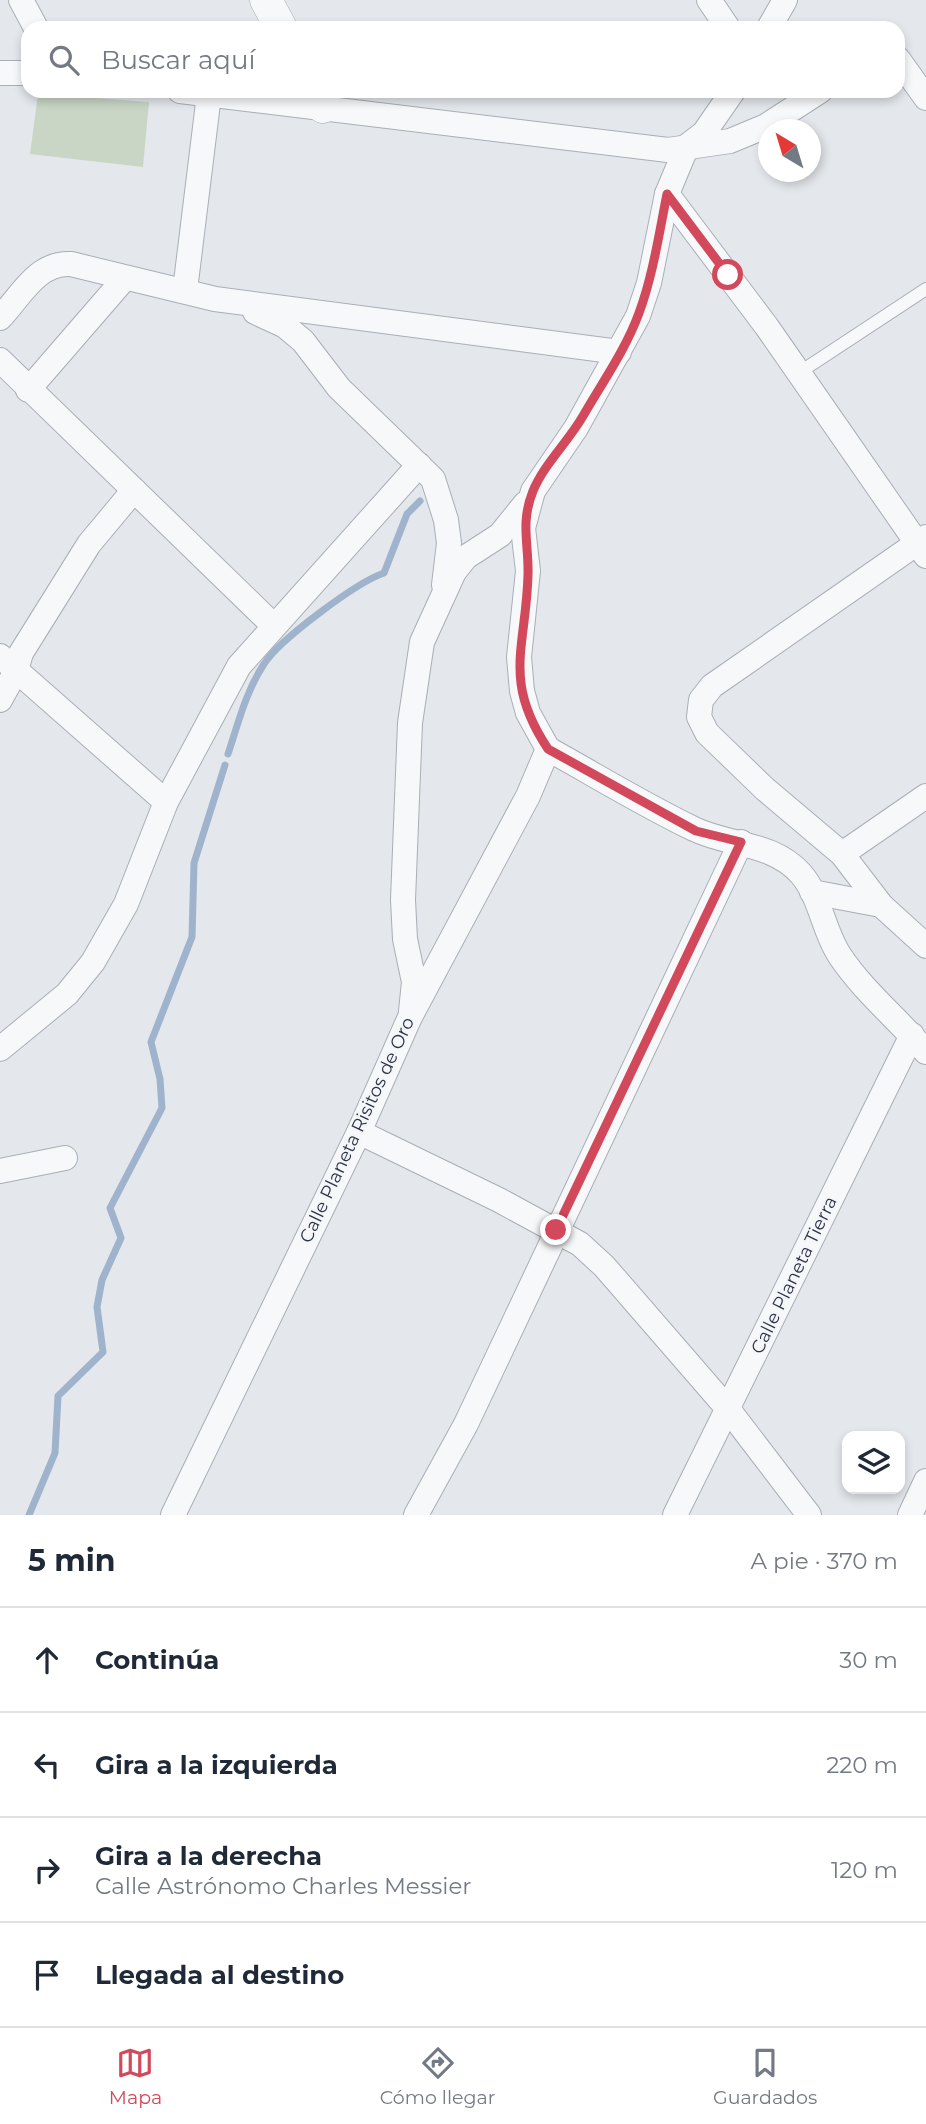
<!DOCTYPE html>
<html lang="es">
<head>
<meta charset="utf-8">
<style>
	:root { --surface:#fff; --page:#f6f6f7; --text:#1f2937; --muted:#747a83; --line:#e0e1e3; --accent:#d1495b }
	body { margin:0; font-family:Montserrat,sans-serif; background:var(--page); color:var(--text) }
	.controls { position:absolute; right:21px; bottom:21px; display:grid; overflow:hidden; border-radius:14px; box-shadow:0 4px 10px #0003 }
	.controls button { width:63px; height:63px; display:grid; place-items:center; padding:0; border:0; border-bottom:2px solid var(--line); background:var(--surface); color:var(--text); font:35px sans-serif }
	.compass { position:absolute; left:758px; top:119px; width:63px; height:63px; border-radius:50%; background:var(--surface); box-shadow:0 4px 10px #0003; rotate:322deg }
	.stop { position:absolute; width:21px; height:21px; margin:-16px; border:5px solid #d1495b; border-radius:50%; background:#fff }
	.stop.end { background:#d1495b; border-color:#fff; box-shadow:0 2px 7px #0008 }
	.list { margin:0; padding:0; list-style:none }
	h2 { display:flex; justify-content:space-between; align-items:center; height:91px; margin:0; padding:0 28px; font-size:30px }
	h2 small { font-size:23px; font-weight:400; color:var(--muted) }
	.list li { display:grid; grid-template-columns:46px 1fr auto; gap:21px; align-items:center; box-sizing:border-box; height:105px; padding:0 28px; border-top:2px solid var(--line) }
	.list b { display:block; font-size:26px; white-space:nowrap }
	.list p { margin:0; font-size:23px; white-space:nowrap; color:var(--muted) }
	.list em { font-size:23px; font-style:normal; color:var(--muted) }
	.icon { flex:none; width:38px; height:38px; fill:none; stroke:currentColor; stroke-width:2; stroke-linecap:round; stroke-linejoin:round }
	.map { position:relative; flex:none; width:926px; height:1515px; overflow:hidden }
	.search { position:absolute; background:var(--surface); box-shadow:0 4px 10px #0003; left:21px; right:21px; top:21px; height:77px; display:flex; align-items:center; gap:18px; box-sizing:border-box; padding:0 24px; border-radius:21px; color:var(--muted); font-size:26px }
	.sheet { height:511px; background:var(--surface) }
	nav { display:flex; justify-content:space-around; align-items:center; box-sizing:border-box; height:98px; border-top:2px solid var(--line); background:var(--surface); font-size:19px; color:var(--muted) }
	nav a { display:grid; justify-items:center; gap:4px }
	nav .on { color:var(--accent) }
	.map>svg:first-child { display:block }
	.green { fill:#c9d6c5 }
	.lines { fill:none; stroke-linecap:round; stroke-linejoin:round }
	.stream { stroke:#9fb4cc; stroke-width:7 }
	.service-casing { stroke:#a9aeb7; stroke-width:14 }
	.minor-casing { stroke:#a9aeb7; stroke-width:26 }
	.tertiary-casing { stroke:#a9aeb7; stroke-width:33 }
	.service { stroke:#f7f8fa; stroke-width:12 }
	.minor { stroke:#f7f8fa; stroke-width:24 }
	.tertiary { stroke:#f7f8fa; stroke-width:32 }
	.route { stroke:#d1495b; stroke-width:9 }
	.labels { text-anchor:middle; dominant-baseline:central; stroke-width:5; stroke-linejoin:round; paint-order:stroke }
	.street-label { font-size:18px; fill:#2b3445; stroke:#f4f6f9 }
</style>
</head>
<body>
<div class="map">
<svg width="926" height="1515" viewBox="0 0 926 1515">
	<rect width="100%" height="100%" fill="#e4e7ec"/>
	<polygon class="green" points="38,94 149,102 143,167 30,154"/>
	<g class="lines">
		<g class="stream">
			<path d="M228,754c10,-30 18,-63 36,-90 15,-24 93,-82 120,-91l23,-59 13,-13"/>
			<polyline points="29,1515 55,1453 58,1396 103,1352 97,1307 102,1280 121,1238 110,1208 162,1108 160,1079 151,1042 192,937 194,863 225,765"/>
		</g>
		<g class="service-casing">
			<polyline id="service" points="797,374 926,289"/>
		</g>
		<g class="minor-casing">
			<g id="minor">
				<polyline points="21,0 36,28"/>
				<polyline points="709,0 728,28"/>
				<polyline points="769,28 785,0"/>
				<polyline points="898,59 926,98"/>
				<polyline points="0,73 28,73"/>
				<polyline points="180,91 668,150 730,141 766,126 820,91"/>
				<path d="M733,91l-29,42 -17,13 -20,48 -18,89 -11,33 -62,112 -43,63 -10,37 5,43 -9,86 3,34 6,22 20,36c49,27 96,56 146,80 35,17 79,13 107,45 20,23 22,57 39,82 24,36 58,63 86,96"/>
				<polyline points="667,194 767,327 926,556"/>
				<polyline points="185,290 209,95"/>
				<polyline points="255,312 285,326 303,341 339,388 433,479 446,520 449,543 444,585"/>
				<path d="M0,318c21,-22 37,-56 71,-54l144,35 404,53"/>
				<polyline points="0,360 274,626"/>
				<polyline points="28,390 125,278"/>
				<polyline points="926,537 712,686 701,700 699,717 707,733 765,789 842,854 881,905 926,946"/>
				<polyline points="0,656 166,802"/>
				<polyline points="0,700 16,671 21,653 89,544 134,490"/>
				<polyline points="842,854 926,796"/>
				<polyline points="812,892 881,905"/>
				<polyline points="411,1011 414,982 405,939 403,900 410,723 422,642 454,572 466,557 500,535 525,504"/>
				<polyline points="0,1049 67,994 93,962 126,904 166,802 239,666 419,465"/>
				<polyline points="359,1132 499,1200 580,1244 604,1266 728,1409 809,1515"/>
				<polyline points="0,1171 65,1158"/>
				<polyline points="173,1515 359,1132 410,1017 528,796 548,749"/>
				<polyline points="416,1515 466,1424 741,842"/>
				<polyline points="675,1515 912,1035"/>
				<polyline points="910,1515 926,1481"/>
			</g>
		</g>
		<g class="tertiary-casing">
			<g id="tertiary">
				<polyline points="266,0 281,28"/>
				<polyline points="315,91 323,107"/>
			</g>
		</g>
		<use href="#service" class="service"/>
		<use href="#minor" class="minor"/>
		<use href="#tertiary" class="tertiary"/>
	</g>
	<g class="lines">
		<path class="route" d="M556,1230l185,-388 -45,-11 -148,-82c-46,-69 -22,-101 -20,-174 1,-31 -8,-52 5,-84 11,-27 35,-49 50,-75 19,-33 43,-67 56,-103 14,-38 20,-79 28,-119l61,81"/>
	</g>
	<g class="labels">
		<g class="street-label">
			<text transform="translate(357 1130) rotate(-65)">Calle Planeta Risitos de Oro</text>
			<text transform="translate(794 1275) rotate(-64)">Calle Planeta Tierra</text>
		</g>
	</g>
</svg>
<div class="controls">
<button><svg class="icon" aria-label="layers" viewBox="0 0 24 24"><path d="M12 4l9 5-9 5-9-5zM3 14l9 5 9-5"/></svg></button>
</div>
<svg class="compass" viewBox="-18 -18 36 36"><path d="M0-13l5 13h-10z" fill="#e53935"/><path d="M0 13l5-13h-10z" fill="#747a83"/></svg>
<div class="stop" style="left:728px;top:275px"></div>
<div class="stop end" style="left:556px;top:1230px"></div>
<div class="search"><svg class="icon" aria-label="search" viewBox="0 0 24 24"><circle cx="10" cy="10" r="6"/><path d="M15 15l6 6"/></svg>Buscar aquí</div>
</div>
<section class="sheet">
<h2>5 min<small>A pie · 370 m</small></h2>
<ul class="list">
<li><svg class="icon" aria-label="ahead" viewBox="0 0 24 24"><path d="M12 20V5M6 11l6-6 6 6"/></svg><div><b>Continúa</b></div><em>30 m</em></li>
<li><svg class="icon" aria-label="left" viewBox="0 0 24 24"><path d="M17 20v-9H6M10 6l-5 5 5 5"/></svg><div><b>Gira a la izquierda</b></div><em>220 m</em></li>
<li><svg class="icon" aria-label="right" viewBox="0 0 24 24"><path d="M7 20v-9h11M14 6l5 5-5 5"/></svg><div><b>Gira a la derecha</b><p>Calle Astrónomo Charles Messier</p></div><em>120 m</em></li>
<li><svg class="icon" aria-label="arrive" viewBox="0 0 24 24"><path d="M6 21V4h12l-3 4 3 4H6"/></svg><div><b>Llegada al destino</b></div></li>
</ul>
</section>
<nav>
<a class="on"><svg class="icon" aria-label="map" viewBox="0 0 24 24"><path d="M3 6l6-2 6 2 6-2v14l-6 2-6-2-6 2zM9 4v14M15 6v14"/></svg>Mapa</a>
<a><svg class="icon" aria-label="directions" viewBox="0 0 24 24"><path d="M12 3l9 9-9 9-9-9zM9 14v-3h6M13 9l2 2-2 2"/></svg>Cómo llegar</a>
<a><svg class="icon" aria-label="saved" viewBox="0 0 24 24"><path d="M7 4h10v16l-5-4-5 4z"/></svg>Guardados</a>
</nav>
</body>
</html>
